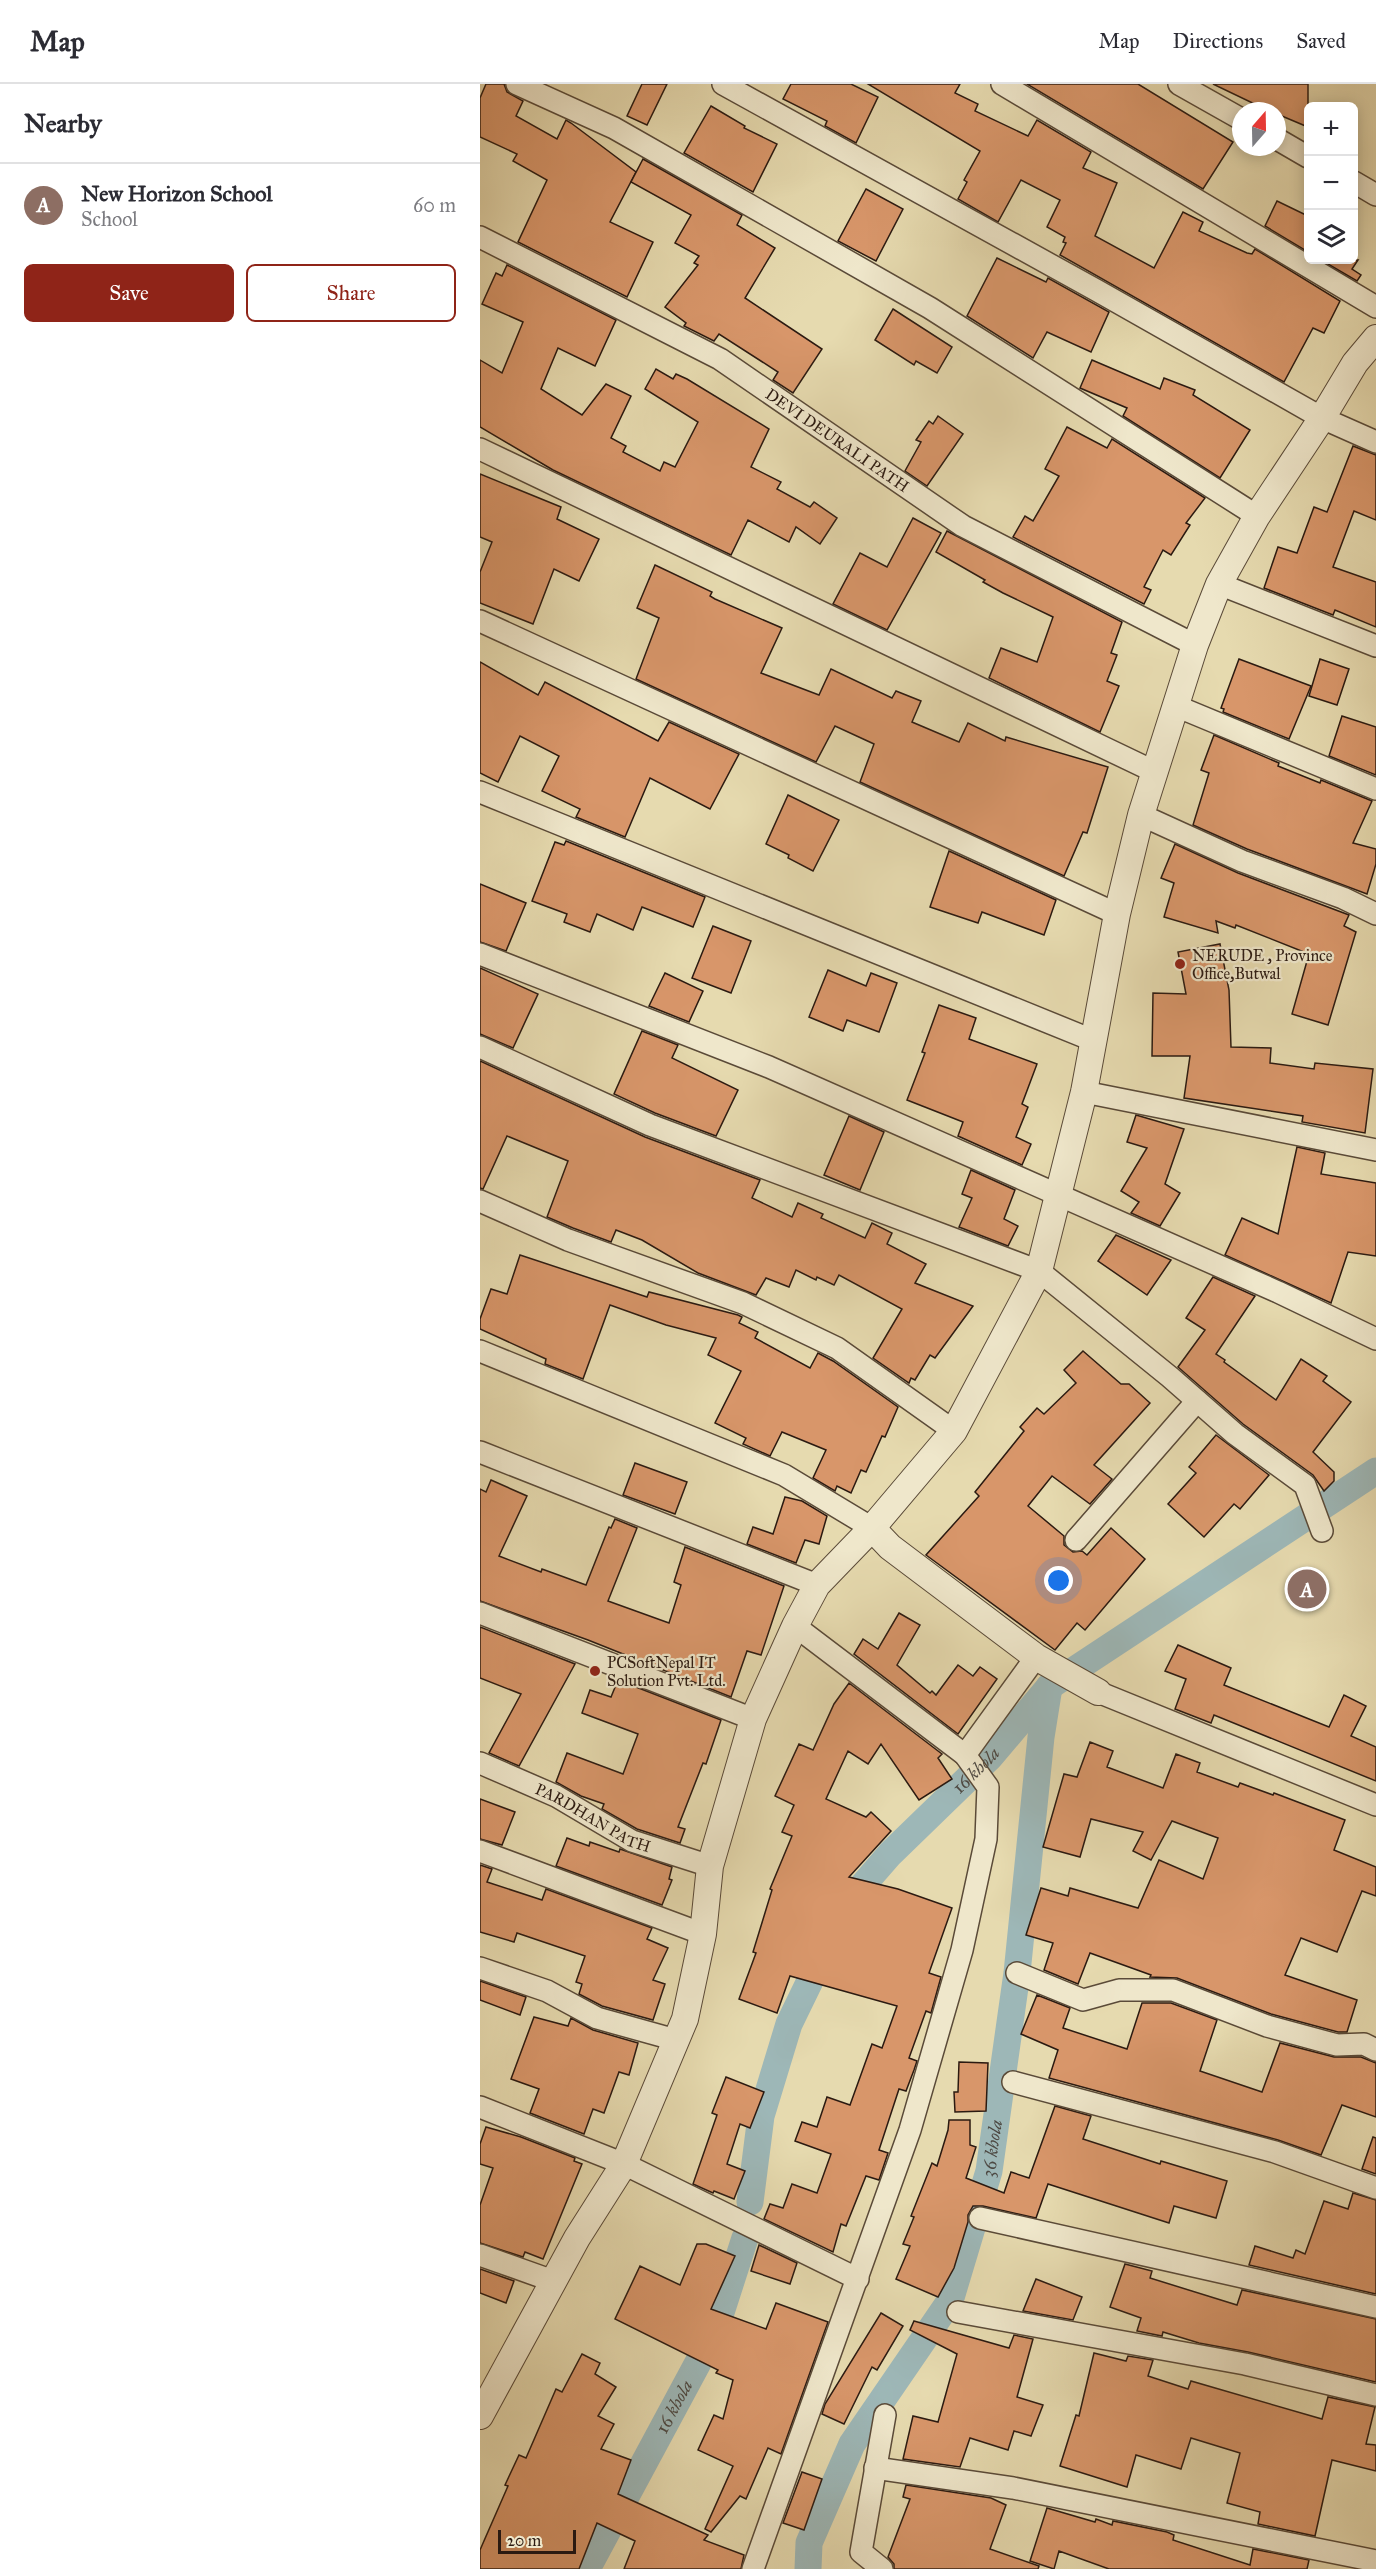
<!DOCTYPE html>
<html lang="en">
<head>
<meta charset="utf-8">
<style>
	:root { --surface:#fff; --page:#f7f7f7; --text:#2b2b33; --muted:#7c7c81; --line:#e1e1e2; --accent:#8f2418 }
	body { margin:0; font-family:"IM FELL Great Primer",serif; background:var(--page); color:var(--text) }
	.controls { position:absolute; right:18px; top:18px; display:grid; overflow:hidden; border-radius:9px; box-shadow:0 3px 15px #0003 }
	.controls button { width:54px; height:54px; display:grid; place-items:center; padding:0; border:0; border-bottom:2px solid var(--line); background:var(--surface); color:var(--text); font:30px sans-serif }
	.compass { position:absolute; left:752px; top:18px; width:54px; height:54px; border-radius:50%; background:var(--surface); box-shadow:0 3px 15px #0003; rotate:20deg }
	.scale { position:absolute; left:18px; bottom:15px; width:78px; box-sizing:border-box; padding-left:6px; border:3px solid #2b1a11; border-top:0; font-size:16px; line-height:21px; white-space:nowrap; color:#2b1a11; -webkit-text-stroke:4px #efe7cb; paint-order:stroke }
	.you { position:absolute; left:579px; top:1497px; width:21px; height:21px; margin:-15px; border:4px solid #fff; border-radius:50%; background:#1a73e8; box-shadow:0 0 0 9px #1a73e833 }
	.badge { display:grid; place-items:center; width:39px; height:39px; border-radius:50%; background:var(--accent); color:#fff; font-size:20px; font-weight:700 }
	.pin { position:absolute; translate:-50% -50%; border:3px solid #fff; box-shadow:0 2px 6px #0006 }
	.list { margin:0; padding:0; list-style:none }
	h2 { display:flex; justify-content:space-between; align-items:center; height:78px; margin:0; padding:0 24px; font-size:26px }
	h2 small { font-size:20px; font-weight:400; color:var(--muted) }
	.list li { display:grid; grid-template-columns:39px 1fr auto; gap:18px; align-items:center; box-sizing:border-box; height:84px; padding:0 24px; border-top:2px solid var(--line) }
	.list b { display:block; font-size:22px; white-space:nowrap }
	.list p { margin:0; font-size:20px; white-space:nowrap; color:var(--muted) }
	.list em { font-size:20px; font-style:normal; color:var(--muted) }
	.actions { display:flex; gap:12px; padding:18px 24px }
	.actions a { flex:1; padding:14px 0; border:2px solid var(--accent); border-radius:9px; text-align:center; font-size:21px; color:var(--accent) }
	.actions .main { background:var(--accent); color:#fff }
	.icon { flex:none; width:33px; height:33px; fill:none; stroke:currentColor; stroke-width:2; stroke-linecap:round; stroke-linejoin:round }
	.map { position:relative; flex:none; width:896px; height:2485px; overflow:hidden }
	header { display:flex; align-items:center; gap:36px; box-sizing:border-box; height:84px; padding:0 30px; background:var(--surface); border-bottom:2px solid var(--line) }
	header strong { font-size:28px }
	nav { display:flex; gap:33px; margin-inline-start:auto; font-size:21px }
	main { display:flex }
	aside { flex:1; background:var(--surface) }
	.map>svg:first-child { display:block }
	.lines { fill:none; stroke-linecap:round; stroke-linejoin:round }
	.canal { stroke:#9db7b7; stroke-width:27 }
	.building { fill:#d8966a; stroke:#2b1a11; stroke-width:1.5 }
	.minor-casing { stroke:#5a4a38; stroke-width:24 }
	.tertiary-casing { stroke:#5a4a38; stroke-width:28 }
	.minor { stroke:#efe7cb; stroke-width:21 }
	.tertiary { stroke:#efe7cb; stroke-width:26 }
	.poi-dot { fill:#8f2418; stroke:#efe7cb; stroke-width:2 }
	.labels { text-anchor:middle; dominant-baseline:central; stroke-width:4.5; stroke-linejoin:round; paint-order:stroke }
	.street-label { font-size:16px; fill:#2b1a11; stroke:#efe7cb }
	.poi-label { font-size:16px; fill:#2b1a11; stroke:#efe7cb; text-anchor:start }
	.water-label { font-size:18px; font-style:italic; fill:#4d4943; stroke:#efe7cb }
</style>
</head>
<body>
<header>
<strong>Map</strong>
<nav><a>Map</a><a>Directions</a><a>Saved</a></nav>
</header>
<main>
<aside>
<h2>Nearby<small></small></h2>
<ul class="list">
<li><span class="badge" style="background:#8d6e63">A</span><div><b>New Horizon School</b><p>School</p></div><em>60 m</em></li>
</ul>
<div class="actions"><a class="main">Save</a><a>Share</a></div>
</aside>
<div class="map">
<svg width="896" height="2485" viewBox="0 0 896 2485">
	<rect width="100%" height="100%" fill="#e6daaf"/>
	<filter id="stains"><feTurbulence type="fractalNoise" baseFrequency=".00333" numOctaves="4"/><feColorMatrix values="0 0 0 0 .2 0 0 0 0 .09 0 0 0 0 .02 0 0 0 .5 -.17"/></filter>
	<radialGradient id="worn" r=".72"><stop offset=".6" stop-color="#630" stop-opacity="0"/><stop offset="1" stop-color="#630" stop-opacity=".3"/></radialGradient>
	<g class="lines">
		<g class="canal">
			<path id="s1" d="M365,1826l5,-10 40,-46 100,-97 60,-71 326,-215"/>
			<polyline points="270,2118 281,2032 309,1940 345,1866"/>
			<path id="s2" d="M107,2485l128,-238 30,-93"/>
			<path id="s3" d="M328,2485l1,-26 43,-99 98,-143 39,-130 28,-198 24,-236 8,-50"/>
		</g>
	</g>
	<g class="building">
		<polygon points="6,0 24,0 27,8 43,17 36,32 77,55 86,36 91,39 156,88 130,138 173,158 147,213 38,158 67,96 33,77 37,70 0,53 0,14"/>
		<polygon points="162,0 187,0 167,41 147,32"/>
		<polygon points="311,0 371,0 398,13 376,59 345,42 347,37 303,15"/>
		<polygon points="388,0 480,0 475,9 498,20 495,27 548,52 557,36 611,68 603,84 637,99 615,152 674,184 703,128 723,138 719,147 767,169 772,170 775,165 860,217 844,249 833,244 804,298 580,171 586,159 583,158 585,153 567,143 580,116 541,96 518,138 478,115 487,98 484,96 500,67"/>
		<polygon points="547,0 658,0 753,58 723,105"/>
		<polygon points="733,0 828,0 828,43 797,30 797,27 785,25"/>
		<polygon points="231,22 265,42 264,44 297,60 273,108 204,69"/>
		<polygon points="163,75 262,131 257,141 295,164 265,214 342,265 313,309 293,296 298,288 239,250 234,257 204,242 206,239 185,223 218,181 214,179 219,172 195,159 211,131 151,98"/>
		<polygon points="386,105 423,125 396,177 358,157"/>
		<polygon points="797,117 828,132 828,168 785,142"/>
		<polygon points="517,174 566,198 568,194 629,228 611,268 567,248 553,274 487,232"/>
		<polygon points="841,176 878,176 872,185 881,191 877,197"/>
		<polygon points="27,181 136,236 115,282 78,264 61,305 102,331 126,300 151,312 131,354 146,362 143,368 180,387 184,378 195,383 218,338 165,305 176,285 193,295 196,290 207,295 289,345 271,383 301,398 297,405 330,423 334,418 357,434 340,460 316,443 309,458 268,436 251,471 73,386 0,343 0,276 22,289 43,238 2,220 16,189 22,192"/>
		<polygon points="413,225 472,263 457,289 436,277 434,281 395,256"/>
		<polygon points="612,276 680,305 684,294 715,306 713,311 770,346 740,394 643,332 647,324 600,304"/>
		<polygon points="458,332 483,350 447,402 425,387 441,358 436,356 449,337 453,340"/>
		<polygon points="587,343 627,364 632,355 725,414 706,439 710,441 691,471 683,466 664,503 671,506 664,520 533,453 545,432 553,437 579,392 565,385"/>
		<polygon points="873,362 896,371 896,436 874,427 853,483 896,498 896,543 855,526 853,531 784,504 798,463 817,469 834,423 847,428"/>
		<polygon points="0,390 81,423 77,435 119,455 99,497 74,485 53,540 0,519 0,488 12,458 0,453"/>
		<polygon points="433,434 461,449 407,546 353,520 380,469 407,483"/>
		<polygon points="467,447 642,538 631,569 637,571 627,597 639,602 620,648 509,594 521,564 557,578 573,533 523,509 503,498 505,496 456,468"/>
		<polygon points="175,481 232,508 230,512 235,515 302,544 281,589 339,611 351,585 412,614 416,607 441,617 432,638 479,658 488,639 525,657 526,653 628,683 607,749 603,748 584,792 380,698 394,660 355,642 336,678 156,595 179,534 157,524"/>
		<polygon points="759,575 831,602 809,655 743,628 744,625 741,624"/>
		<polygon points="840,575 869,585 857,621 829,612"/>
		<polygon points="0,578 58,611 65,598 178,657 189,638 259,670 230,725 170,694 145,753 96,733 100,725 62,707 79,672 40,652 18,698 0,689"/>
		<polygon points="862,632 896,643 896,691 849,672"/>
		<polygon points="734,651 799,679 798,682 840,699 841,696 892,717 873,759 896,765 896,780 887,810 767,765 713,741 729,689 721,686"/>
		<polygon points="308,711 359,736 333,787 308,774 309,771 286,760"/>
		<polygon points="86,757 225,813 213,843 162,823 153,846 117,830 110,848 84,838 87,830 52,817 75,758 84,761"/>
		<polygon points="695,760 758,789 869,831 864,842 876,848 848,941 812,930 829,870 756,841 755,844 736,837 738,849 684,833 694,799 681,794"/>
		<polygon points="469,767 576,816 564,851 502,828 498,839 450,823"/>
		<polygon points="0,800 46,819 26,867 0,858"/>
		<polygon points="233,842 271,857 251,909 212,894"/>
		<polygon points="740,860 749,906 751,963 791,964 790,979 834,985 835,979 893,985 885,1049 822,1038 823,1032 704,1014 710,972 672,972 673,909 706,910 698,868"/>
		<polygon points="0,884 58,910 33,964 0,950"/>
		<polygon points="348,886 386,902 391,889 417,899 399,948 367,936 363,947 329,933"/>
		<polygon points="185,889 223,907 209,938 169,922"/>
		<polygon points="459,921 496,934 489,955 557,980 542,1020 548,1023 536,1053 551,1060 542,1081 478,1052 483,1038 427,1016 445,969 442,968"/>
		<polygon points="162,947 198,961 192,974 258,1006 236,1052 175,1029 134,1010"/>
		<polygon points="0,977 165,1053 280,1096 272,1114 312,1133 318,1119 343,1130 341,1134 385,1154 392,1139 412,1149 407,1160 446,1180 435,1199 493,1222 455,1274 450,1271 435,1296 431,1294 429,1299 393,1274 422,1225 359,1191 354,1201 337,1193 336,1196 316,1186 309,1203 286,1194 276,1211 218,1189 162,1156 136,1146 131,1158 93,1144 67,1133 88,1077 27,1052 3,1105 0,1104"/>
		<polygon points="656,1031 704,1045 685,1100 700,1109 680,1142 651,1129 659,1118 641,1107 667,1064 647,1058"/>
		<polygon points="369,1032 404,1048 380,1106 344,1091"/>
		<polygon points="817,1063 845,1069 841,1090 896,1099 896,1172 868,1168 851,1219 745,1171 762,1134 798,1150"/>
		<polygon points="491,1086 535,1106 524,1135 538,1142 528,1162 479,1143 492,1114 482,1110"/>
		<polygon points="636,1151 691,1176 667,1211 618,1177"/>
		<polygon points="40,1171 167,1213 169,1208 258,1231 262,1233 259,1239 278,1248 275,1254 330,1284 338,1269 353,1277 418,1323 405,1353 402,1352 386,1388 381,1386 371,1409 357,1402 355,1407 333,1394 346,1366 302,1348 290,1372 263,1360 266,1354 235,1339 261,1287 228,1271 236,1254 186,1241 130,1221 103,1295 65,1280 66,1275 0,1245 0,1235 11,1205 27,1210"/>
		<polygon points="733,1193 775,1212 736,1270 745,1276 744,1278 796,1316 821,1275 847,1292 843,1297 871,1318 833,1368 854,1388 854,1397 844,1407 833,1391 763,1340 698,1283 725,1246 706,1234"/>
		<polygon points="603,1267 641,1300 649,1300 670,1319 614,1381 632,1395 610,1420 572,1392 548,1422 584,1452 584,1461 593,1468 602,1467 607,1471 631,1444 665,1475 605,1546 597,1539 575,1566 446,1471 499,1412 495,1408 544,1347 540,1343 557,1324 564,1330 596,1299 584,1286"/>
		<polygon points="736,1351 789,1391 760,1425 754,1420 724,1453 688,1420 716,1389 709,1383"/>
		<polygon points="155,1379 207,1398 195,1430 143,1411"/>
		<polygon points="11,1396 47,1412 19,1472 61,1488 62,1485 106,1501 129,1443 131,1444 135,1435 157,1444 128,1517 189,1539 201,1501 194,1498 205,1463 304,1502 281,1571 267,1567 251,1613 108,1556 0,1517 0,1405 6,1408"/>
		<polygon points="305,1413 322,1417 347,1432 339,1460 325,1456 316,1479 267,1460 273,1443 293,1450"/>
		<polygon points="419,1529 440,1541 417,1581 450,1609 452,1607 456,1611 478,1581 493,1592 500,1583 517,1595 478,1650 374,1570 383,1555 398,1565"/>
		<polygon points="0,1543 95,1580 39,1682 9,1669 41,1610 0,1594"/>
		<polygon points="698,1561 751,1584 744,1601 849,1643 864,1611 886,1622 871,1652 896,1663 896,1697 734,1631 731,1639 695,1625 706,1595 685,1587"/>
		<polygon points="138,1596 241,1636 226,1680 223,1679 198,1743 205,1745 200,1759 157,1745 122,1725 124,1720 101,1712 76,1698 87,1669 143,1690 158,1650 102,1629 110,1606 131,1613"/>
		<polygon points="369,1599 462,1670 458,1674 472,1695 439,1716 401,1660 388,1680 368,1667 346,1715 386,1733 391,1728 411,1747 369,1793 418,1805 472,1824 449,1889 461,1893 451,1929 446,1927 429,1974 437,1977 434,1986 426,2007 419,2005 399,2066 408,2069 399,2096 386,2092 366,2142 361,2140 353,2168 284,2135 290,2120 303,2124 312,2100 337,2109 351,2070 315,2057 322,2038 337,2043 347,2013 370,2021 392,1960 402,1964 417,1922 310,1892 297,1929 259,1915 276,1869 273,1868 292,1806 290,1805 312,1752 302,1748 314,1721 295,1712 319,1660 333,1666 354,1620"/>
		<polygon points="610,1658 633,1667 627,1683 683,1704 696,1670 720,1679 717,1688 758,1703 760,1699 793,1711 794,1709 865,1736 854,1766 896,1783 896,1812 882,1807 857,1868 821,1854 805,1891 877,1916 867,1948 858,1948 791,1930 697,1894 670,1893 671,1891 610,1869 598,1900 564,1886 573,1859 546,1851 561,1804 588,1812 590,1804 658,1824 679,1776 723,1795 738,1754 692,1737 671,1776 653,1767 663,1748 611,1735 600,1773 563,1763 584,1690 597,1693"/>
		<polygon points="0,1715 35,1728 22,1761 0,1755"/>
		<polygon points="87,1754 109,1762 110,1758 139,1768 140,1765 192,1783 189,1795 192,1796 182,1821 76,1782"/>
		<polygon points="0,1781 12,1785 7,1798 62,1816 66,1805 172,1844 167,1855 188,1864 173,1896 185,1900 173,1936 122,1922 99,1910 102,1900 96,1898 105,1872 37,1849 34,1858 0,1848"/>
		<polygon points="0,1897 46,1913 40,1931 0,1916"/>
		<polygon points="557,1911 590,1924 583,1944 647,1965 662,1919 691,1919 737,1936 720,1987 782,2008 800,1959 854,1973 881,1973 896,1979 896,2033 862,2021 841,2071 798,2056 569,1994 578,1966 541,1950"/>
		<polygon points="54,1933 88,1942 91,1934 113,1946 158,1959 149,1991 139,1988 124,2029 113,2025 104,2050 50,2029 59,2005 31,1995"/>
		<polygon points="479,1978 508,1979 506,2027 475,2028 474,2008 478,2008"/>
		<polygon points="246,1993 284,2008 270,2044 260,2040 247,2080 265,2087 254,2115 234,2107 233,2109 213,2100 237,2031 232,2029"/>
		<polygon points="575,2022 611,2032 603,2055 680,2080 681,2077 747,2097 736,2134 694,2122 689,2139 568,2100 556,2134 503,2122 493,2122 488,2131 488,2138 474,2184 458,2213 416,2195 430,2162 423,2160 434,2133 431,2132 452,2079 457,2082 468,2046 469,2036 490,2036 490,2061 496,2063 486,2094 524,2109 531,2088 549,2094"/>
		<polygon points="6,2043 41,2053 95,2074 94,2077 102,2080 63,2175 45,2168 43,2173 0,2159 0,2121 13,2084 0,2080 0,2060"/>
		<polygon points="893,2053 896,2054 896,2090 882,2085"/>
		<polygon points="873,2109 896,2116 896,2210 769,2181 775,2162 813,2174 816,2166 825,2170 844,2117 868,2125"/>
		<polygon points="217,2160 226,2160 255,2172 231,2225 286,2245 296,2219 348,2238 301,2370 288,2364 266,2415 260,2412 231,2448 225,2445 253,2382 218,2366 234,2331 243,2335 253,2296 236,2289 238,2286 135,2235 160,2182 200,2201"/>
		<polygon points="279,2161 317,2179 310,2200 271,2187"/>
		<polygon points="645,2180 672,2187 670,2194 757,2221 762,2206 896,2235 896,2298 768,2268 719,2259 683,2248 682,2252 657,2247 661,2234 630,2223"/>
		<polygon points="0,2185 34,2197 26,2219 0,2209"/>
		<polygon points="556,2195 602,2213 593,2236 543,2227"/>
		<polygon points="401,2229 423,2242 397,2286 392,2283 364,2340 342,2330 345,2320"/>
		<polygon points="434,2237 529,2264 534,2251 553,2255 537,2313 563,2321 551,2352 534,2347 528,2366 490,2354 480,2383 423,2375 433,2332 458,2338 477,2270 430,2246"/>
		<polygon points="614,2269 646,2277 648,2272 673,2276 668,2292 708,2305 711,2297 842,2335 848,2313 895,2323 886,2360 896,2361 896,2387 852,2376 835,2452 778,2440 780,2428 747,2419 760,2369 711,2354 701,2385 656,2371 647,2403 580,2382 596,2331 599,2332"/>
		<polygon points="102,2270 120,2279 115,2290 136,2303 118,2332 134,2340 121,2365 151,2376 138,2410 228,2451 224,2456 264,2471 261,2485 144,2485 155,2457 117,2439 99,2485 0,2485 0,2466 28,2402 25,2401 39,2371 46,2374 76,2305 82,2308"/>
		<polygon points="322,2388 342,2395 324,2446 303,2439"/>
		<polygon points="426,2401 511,2414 526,2421 510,2465 559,2482 558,2485 414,2485 414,2480 408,2473 430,2415 423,2413"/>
		<polygon points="567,2424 615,2438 616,2435 632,2441 633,2437 687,2448 694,2451 693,2456 770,2481 773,2465 829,2476 827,2485 629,2485 579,2467 574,2485 550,2477"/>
	</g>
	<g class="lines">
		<g class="minor-casing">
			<g id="minor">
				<polyline points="37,0 134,44 450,224 777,432"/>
				<polyline points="243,0 616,206 842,334 896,358"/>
				<polyline points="522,0 896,223"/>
				<polyline points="699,0 761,35"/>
				<polyline points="797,55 828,73"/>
				<polyline points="874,98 896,111"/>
				<path id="s4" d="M0,153l240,122 243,167 232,119"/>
				<polyline points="0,365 673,687"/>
				<polyline points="739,500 896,562"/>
				<polyline points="0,537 637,830"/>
				<polyline points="696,622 896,705"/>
				<polyline points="0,708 612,956"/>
				<polyline points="661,731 762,777 863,814 896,830"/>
				<polyline points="0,870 289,983 798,1208 896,1255"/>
				<polyline points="0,963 170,1041 559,1187 690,1293 755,1350 825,1401 842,1447"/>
				<polyline points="604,1008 896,1066"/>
				<polyline points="0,1117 88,1156 263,1219 357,1264 474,1347"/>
				<polyline points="0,1267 304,1391 392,1444"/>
				<polyline points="0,1368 337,1501"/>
				<polyline points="596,1456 717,1317"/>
				<polyline points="0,1529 273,1635"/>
				<polyline points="618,1608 896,1721"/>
				<polyline points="485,1671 556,1573"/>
				<path id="s5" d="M0,1679l76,33 76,45 78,25"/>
				<polyline points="0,1767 223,1850"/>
				<polyline points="0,1884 67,1907 117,1934 196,1956"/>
				<polyline points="537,1889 603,1916 639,1906 693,1906 787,1942 857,1961 884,1960 896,1966"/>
				<polyline points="533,1998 795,2068 896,2104"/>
				<polyline points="0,2023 144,2080 378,2195"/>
				<polyline points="500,2134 896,2223"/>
				<polyline points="0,2171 73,2197"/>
				<polyline points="478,2228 765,2280 896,2311"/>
				<polyline points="395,2384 533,2404 896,2477"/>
				<polyline points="273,2485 430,2046 482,1866 506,1755 508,1703 485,1671 315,1542"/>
				<polyline points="402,2485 381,2468 405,2331"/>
			</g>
		</g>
		<g class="tertiary-casing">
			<g id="tertiary">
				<polyline points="392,1444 410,1463 556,1573 618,1608"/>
				<polyline points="0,2332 97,2154 144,2080 205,1935 223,1850 230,1782 273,1635 315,1542 337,1501 392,1444 474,1347 559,1187 604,1008 637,830 661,731 715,561 739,500 777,432 842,334 875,279 896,254"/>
			</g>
		</g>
		<use href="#minor" class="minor"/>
		<use href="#tertiary" class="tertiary"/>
	</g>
	<g class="poi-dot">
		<circle cx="700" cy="880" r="6"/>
		<circle cx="115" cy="1587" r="6"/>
	</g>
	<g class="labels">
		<g class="street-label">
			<text stroke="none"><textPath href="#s4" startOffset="412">DEVI DEURALI PATH</textPath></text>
			<text stroke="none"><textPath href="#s5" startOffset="126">PARDHAN PATH</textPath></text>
		</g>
		<g class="poi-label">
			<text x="712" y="871">NERUDE , Province<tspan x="712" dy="18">Office,Butwal</tspan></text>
			<text x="127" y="1578">PCSoftNepal IT<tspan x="127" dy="18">Solution Pvt. Ltd.</tspan></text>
		</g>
		<g class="water-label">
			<text stroke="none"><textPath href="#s1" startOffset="192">16 khola</textPath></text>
			<text stroke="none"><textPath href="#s3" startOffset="466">36 khola</textPath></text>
			<text stroke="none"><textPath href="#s2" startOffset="184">16 khola</textPath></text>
		</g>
	</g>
	<rect width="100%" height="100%" filter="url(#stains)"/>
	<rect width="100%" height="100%" fill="url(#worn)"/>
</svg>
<div class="controls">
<button>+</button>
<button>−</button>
<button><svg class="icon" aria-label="layers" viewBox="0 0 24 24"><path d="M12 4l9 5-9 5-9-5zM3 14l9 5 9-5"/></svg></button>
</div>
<svg class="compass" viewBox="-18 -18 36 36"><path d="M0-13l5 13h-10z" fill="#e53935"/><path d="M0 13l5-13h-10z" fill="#7c7c81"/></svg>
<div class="scale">20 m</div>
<div class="you"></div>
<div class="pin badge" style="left:827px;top:1505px;background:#8d6e63">A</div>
</div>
</main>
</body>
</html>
